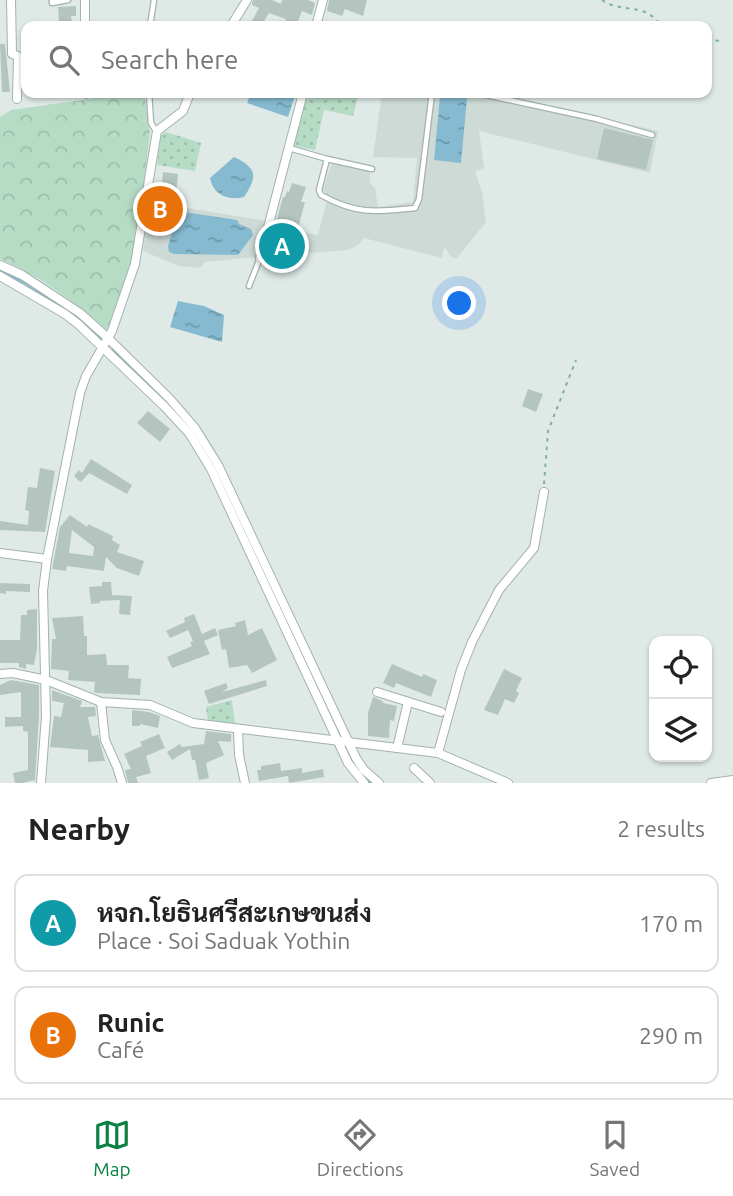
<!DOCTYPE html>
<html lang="en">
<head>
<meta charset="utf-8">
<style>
	:root { --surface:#fff; --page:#f2f2f2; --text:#222; --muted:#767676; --line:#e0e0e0; --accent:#0b8043 }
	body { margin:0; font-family:Ubuntu,Sarabun,sans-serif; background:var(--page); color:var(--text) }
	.controls { position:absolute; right:21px; bottom:21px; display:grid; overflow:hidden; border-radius:14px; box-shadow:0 2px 5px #0004 }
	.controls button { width:63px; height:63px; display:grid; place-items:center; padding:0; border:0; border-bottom:2px solid var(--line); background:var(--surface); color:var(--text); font:35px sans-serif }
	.you { position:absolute; left:460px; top:304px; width:24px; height:24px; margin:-18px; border:5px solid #fff; border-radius:50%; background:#1a73e8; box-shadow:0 0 0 10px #1a73e833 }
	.badge { display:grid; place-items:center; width:46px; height:46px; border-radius:50%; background:var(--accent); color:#fff; font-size:23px; font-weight:700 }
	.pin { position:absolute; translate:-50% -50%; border:4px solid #fff; box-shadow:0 2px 7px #0006 }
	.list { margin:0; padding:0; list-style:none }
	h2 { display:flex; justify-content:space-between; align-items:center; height:91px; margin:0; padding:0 28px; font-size:30px }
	h2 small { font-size:23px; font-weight:400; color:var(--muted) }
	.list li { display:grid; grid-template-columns:46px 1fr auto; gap:21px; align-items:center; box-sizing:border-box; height:98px; margin:0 14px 14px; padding:0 14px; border:2px solid var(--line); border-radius:14px }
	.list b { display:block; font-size:26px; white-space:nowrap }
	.list p { margin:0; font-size:23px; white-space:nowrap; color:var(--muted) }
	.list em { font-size:23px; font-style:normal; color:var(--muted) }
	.icon { flex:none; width:38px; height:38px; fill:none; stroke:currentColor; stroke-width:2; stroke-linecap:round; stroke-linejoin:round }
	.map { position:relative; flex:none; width:733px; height:783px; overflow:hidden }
	.search { position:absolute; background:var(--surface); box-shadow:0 2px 5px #0004; left:21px; right:21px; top:21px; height:77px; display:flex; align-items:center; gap:18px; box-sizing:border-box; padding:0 24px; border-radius:14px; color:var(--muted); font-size:26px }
	.sheet { height:315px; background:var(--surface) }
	nav { display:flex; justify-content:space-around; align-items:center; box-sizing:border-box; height:98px; border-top:2px solid var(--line); background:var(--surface); font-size:19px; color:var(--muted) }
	nav a { display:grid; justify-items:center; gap:4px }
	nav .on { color:var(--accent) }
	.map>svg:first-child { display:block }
	.built { fill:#cddad6 }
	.grass { fill:url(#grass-dots) }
	.forest { fill:url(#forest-crowns) }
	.water { fill:url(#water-ripples) }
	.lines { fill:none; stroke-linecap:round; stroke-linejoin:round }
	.stream { stroke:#86bad0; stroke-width:2.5 }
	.building { fill:#b4c5c0; fill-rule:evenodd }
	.service-casing { stroke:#a2b2ae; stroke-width:7 }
	.minor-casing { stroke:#a2b2ae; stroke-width:10 }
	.path { stroke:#7faea6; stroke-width:2; stroke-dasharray:3.5 5; stroke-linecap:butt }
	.service { stroke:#fff; stroke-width:4.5 }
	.minor { stroke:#fff; stroke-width:8 }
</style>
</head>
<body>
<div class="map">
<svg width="733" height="783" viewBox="0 0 733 783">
	<defs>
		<pattern id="grass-dots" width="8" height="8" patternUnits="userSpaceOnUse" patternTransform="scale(1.75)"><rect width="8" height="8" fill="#b7dcc6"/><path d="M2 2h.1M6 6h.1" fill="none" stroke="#9dbeab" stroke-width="1.8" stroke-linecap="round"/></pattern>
		<pattern id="forest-crowns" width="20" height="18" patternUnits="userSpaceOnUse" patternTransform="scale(1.75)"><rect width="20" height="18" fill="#b7dcc6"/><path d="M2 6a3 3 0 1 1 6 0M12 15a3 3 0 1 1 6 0" fill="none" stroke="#9dbeab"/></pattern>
		<pattern id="water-ripples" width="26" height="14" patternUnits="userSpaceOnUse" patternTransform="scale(1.75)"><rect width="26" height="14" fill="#86bad0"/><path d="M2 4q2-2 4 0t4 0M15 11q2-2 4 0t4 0" fill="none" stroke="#6d98aa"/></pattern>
	</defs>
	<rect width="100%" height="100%" fill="#dfeae7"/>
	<g class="built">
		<polygon points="382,93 495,93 658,131 650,173 479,131 484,168 475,171 482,192 486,222 457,258 452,258 444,247 442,258 364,238 360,244 348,250 296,254 301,232 318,235 328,196 323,189 332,162 370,171 370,183 375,188 378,207 413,202 417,158 373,157"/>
		<polygon points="151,202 266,221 257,257 205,262 200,268 179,266 143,251"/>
	</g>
	<g class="grass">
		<polygon points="307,93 359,93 353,116 324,110 315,150 294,146"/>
		<polygon points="166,132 201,143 195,171 157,165 161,135"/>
		<polygon points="232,700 235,725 208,722 206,707"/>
	</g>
	<path class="forest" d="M98,93h46l6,40 -8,68 -11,62 -24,67c-32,-28 -67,-54 -107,-71v-142l11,-7 79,-11z"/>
	<g class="water">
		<polygon points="251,93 296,93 288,117 247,103"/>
		<polygon points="440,96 467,98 461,163 434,160"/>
		<path d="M234,157c23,11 24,19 10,40 -15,4 -31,-2 -34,-19z"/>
		<polygon points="184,212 237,220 239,224 251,229 253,235 238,255 174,254 169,252 168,246 178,214"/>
		<polygon points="178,301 204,306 224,315 222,342 170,327"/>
	</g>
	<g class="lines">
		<g class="stream">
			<polyline points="0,271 25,283 63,308"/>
			<polyline points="71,314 101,339"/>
			<polyline points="113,350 167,402 189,427"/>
			<polyline points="202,447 215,468"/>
			<polyline points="291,630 341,738"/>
			<polyline points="344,744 358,769"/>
			<polyline points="362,774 371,783"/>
		</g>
	</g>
	<g class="building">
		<polygon points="253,0 272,0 281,4 282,0 308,0 315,3 312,15 302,11 296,26 290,26 285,23 286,19 269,13 261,26 249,26 259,8 252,5"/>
		<polygon points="329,0 367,0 363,16 345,9 342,16 327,11"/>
		<polygon points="76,6 76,16 71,16 72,22 59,23 58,7"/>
		<polygon points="0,44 5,44 10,92 2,92"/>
		<polygon points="604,128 653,140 646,170 597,159"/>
		<polygon points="163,172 178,174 175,203 170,202 168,214 159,212 158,217 150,216 154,192 161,193"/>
		<polygon points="292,183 306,187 301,202 305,202 291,254 271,248 274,239 287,243 291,230 275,226 283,197 285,197 287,191 289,192"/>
		<polygon points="528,389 543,394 536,412 522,406"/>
		<polygon points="148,411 170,429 160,442 137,423"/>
		<polygon points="91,459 132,485 127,494 89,473 81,482 78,480 74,476 79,470 82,473"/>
		<polygon points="40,468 55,471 45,532 0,530 0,521 28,525 29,511 25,510 28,487 37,488"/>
		<path d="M70,515l17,12 1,-3 25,12 -1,4 8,5 -3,7 27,9 -5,15 -22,-8 -11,-11 -2,14 -37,-5 -1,5 -14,-2 8,-42zM72,530l22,17 -1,9 -24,-3z"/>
		<polygon points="102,582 111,582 112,595 132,596 130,615 119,614 120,600 100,601 100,603 91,604 89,587 102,586"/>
		<polygon points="0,583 30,584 30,592 6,591 6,594 0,593"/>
		<polygon points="37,609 37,649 34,665 26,664 26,669 19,667 19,663 0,663 0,640 20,640 21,615 27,615 27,610"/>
		<polygon points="194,614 202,634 215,628 218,635 204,641 210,654 172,668 167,657 192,646 190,642 193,641 188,630 170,638 166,631 185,622 184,618"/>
		<polygon points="83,616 84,636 87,636 87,655 106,654 107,665 129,665 128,678 141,679 140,695 96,693 94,692 95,682 68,680 69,671 51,669 52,639 56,639 52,618"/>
		<polygon points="245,620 248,635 262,628 277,660 252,673 247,665 229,668 226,649 222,650 218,630 236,626 235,623"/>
		<polygon points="392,664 422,677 423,674 437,680 431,697 396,683 394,688 383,683"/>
		<polygon points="504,669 522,678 516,691 519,693 514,703 505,699 498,715 484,710"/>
		<polygon points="11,680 39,685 39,716 35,780 22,783 15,783 13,773 28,770 28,732 23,731 23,726 5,727 5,717 21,717 21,692 0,695 0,685"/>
		<polygon points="266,680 267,686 209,704 204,691 226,683 228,688 222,692"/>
		<polygon points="52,690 82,701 80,707 95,707 96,716 88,717 92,736 98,735 105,761 88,762 88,750 50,747 54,716 61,717 64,703 52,701"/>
		<polygon points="373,697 383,701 383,703 397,706 394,721 390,720 389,738 368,736 368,713"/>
		<polygon points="132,710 149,712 160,716 158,728 140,724 140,726 132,726"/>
		<polygon points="206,731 231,734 231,742 218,741 224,755 206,763 209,778 199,780 195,760 192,760 190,749 172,760 167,752 180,744 182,747 204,744"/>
		<polygon points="159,734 165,748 146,756 151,773 136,777 138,783 128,783 125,770 131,769 124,754 142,746 140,742"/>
		<polygon points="280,763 281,771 302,768 302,773 323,769 324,777 289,783 288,776 259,781 257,770 261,770 261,766"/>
	</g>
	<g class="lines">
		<g class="service-casing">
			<g id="service">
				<polyline points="52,0 52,3 68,0"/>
				<polyline points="150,26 154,0"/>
				<polyline points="149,93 151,123 156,131"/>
				<polyline points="477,93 597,119 652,135"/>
				<path d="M289,148l38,11 -8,31 2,5c36,20 55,17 94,13l4,-9 13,-106"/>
				<polyline points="327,159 372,169"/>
				<polyline points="249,286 260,258"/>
			</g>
		</g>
		<g class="minor-casing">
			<g id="minor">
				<polyline points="11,0 12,54 18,56 17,99"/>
				<polyline points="85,0 85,26"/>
				<polyline points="231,26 247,0"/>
				<polyline points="316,26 323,0"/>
				<polyline points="86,93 86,94"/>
				<polyline points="260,258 303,93"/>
				<polyline points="0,265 22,275 80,313 109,339 170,399 195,428 218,465 356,758 364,770 379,783"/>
				<polyline points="0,276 65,314 78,324 164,406 189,433 211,469 348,763 364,783"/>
				<polyline points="0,553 47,559"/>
				<polyline points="0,674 13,673 46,680 101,702 150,705 193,723 438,753 508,783"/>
				<polyline points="377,692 441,712"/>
				<polyline points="101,702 105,740 117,767 122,783"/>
				<polyline points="238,730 239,755 245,783"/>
				<polyline points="397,748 408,702"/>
				<polyline points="438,753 461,670 472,642 499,590 534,548 544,492"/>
				<polyline points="414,768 430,783"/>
				<polyline points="41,783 46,716 43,591 47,559 80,393 86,376 112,331 135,264 157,131 183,111 190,93"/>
				<polyline points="711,783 733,780"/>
			</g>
		</g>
		<g class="path">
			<path d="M602,0c14,10 29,6 45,13 7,3 10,10 18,13"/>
			<polyline points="707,40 723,41"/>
			<polyline points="544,484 548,431 576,360"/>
		</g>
		<use href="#service" class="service"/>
		<use href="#minor" class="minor"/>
	</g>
</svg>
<div class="controls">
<button><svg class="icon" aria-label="locate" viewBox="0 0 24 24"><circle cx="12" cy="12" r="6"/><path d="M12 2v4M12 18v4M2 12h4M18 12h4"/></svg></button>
<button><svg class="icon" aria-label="layers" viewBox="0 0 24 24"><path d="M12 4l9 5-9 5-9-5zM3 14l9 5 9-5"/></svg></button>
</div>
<div class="you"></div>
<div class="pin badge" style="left:282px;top:246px;background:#0f9aa8">A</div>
<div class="pin badge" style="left:160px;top:209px;background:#e8710a">B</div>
<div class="search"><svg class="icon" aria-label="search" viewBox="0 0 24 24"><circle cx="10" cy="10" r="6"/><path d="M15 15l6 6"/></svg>Search here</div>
</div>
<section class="sheet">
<h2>Nearby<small>2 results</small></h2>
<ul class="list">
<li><span class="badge" style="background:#0f9aa8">A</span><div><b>หจก.โยธินศรีสะเกษขนส่ง</b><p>Place · Soi Saduak Yothin</p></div><em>170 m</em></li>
<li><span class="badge" style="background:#e8710a">B</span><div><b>Runic</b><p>Café</p></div><em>290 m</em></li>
</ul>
</section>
<nav>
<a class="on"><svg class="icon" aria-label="map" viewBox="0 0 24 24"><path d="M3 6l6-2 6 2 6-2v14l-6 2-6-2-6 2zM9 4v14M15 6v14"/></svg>Map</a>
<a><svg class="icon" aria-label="directions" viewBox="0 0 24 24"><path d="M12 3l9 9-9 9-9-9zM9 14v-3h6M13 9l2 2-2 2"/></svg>Directions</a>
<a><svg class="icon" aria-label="saved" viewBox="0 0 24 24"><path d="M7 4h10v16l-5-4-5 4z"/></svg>Saved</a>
</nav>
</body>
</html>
